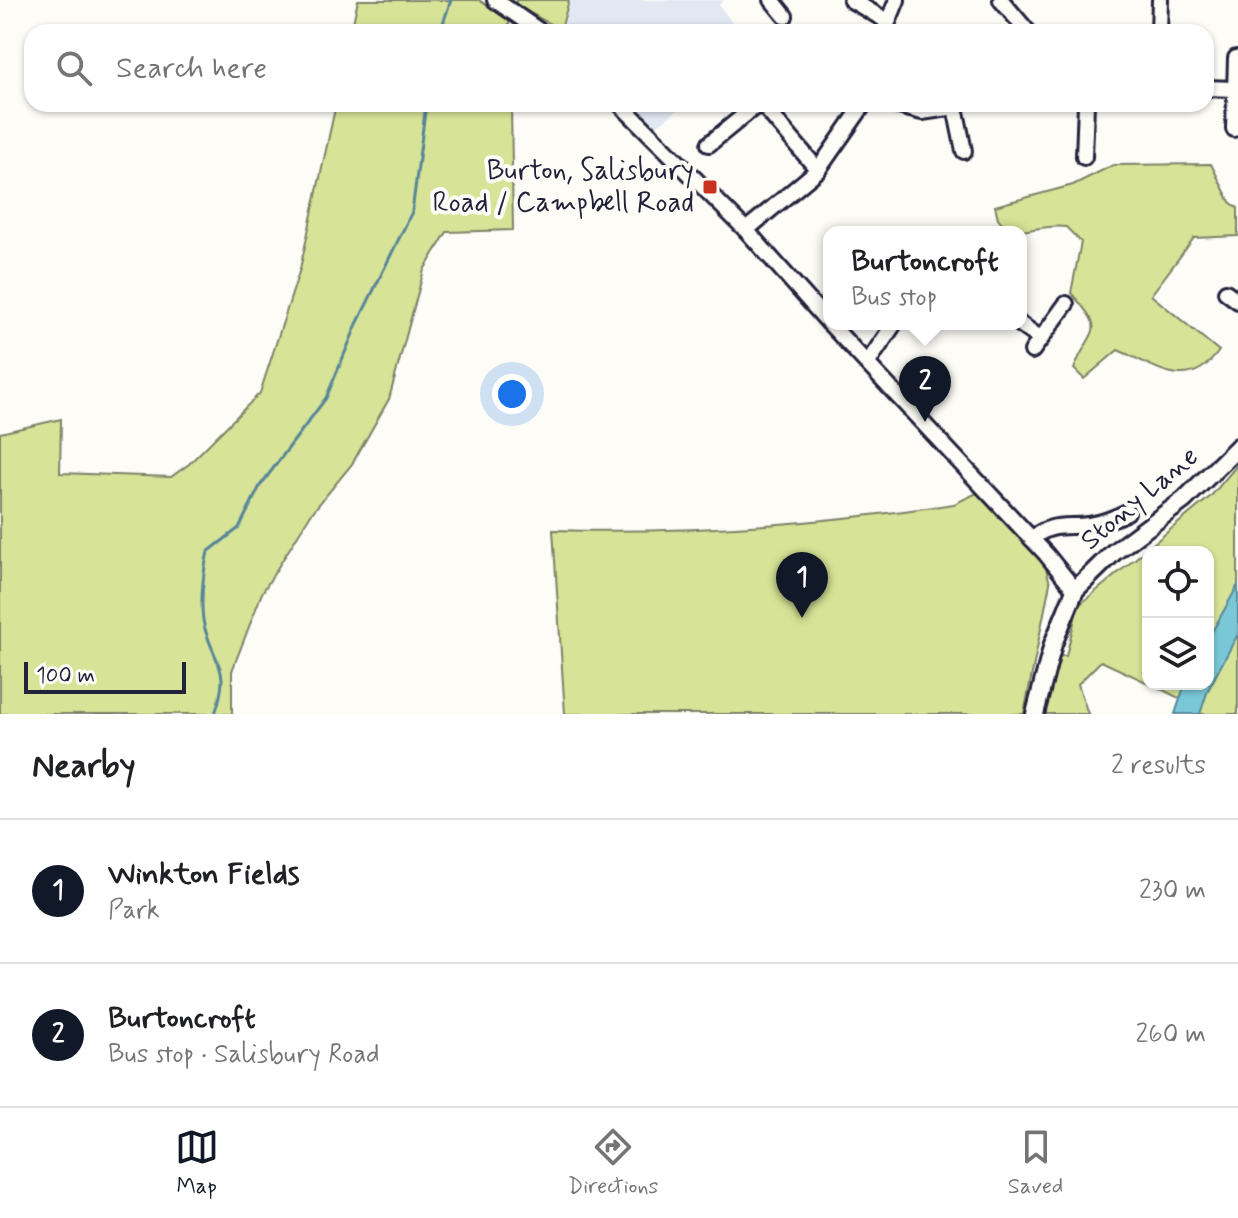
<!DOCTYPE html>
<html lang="en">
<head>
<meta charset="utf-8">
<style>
	:root { --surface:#fff; --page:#f2f2f2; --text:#202124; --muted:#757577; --line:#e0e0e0; --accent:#111827 }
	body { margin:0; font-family:Mynerve,sans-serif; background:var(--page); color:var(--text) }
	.controls { position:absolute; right:24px; bottom:24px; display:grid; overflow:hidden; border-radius:16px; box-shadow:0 2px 6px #0004 }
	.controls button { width:72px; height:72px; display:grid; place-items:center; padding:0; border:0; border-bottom:2px solid var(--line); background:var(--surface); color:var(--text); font:40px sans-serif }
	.scale { position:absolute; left:24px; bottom:20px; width:162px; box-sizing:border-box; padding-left:8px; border:4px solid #22223b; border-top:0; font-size:22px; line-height:28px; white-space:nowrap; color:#22223b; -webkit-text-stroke:6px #fdfcf7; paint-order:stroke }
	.you { position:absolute; left:512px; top:394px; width:28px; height:28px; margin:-20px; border:6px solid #fff; border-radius:50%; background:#1a73e8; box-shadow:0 0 0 12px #1a73e833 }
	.badge { display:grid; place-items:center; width:52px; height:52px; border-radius:50%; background:var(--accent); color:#fff; font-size:26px; font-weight:700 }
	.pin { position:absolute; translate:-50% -66px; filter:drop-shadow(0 2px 4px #0008) }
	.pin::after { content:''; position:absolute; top:42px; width:28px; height:24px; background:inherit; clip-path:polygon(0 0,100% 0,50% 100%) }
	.popup { position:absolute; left:823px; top:226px; width:204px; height:104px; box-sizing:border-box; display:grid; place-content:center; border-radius:16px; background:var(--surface); filter:drop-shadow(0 2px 6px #0005); font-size:26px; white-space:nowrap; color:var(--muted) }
	.popup b { font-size:30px; color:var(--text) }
	.popup::after { content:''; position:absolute; left:50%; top:100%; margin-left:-16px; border:16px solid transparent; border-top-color:var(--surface) }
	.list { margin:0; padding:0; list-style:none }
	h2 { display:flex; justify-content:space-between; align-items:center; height:104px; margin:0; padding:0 32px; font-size:34px }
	h2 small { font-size:26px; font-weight:400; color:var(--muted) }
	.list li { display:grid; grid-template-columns:52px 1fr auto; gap:24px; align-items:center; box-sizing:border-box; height:144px; padding:0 32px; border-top:2px solid var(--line) }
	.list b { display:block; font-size:30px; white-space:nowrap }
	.list p { margin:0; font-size:26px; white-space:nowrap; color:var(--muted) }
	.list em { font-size:26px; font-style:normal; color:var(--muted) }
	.icon { flex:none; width:44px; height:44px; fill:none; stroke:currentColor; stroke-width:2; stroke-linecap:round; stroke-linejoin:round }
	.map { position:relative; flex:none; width:1238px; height:714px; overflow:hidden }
	.search { position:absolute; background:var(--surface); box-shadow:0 2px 6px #0004; left:24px; right:24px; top:24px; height:88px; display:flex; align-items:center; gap:20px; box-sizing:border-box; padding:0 28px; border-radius:24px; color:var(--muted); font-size:30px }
	.sheet { height:392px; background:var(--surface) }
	nav { display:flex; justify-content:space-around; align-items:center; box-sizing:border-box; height:112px; border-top:2px solid var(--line); background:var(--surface); font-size:22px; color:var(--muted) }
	nav a { display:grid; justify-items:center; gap:4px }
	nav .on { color:var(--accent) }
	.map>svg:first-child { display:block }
	.built { fill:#e1e8f2 }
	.green { fill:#d7e396; stroke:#7c8268; stroke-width:2 }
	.water { fill:#7ac8d7; stroke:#578699; stroke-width:2 }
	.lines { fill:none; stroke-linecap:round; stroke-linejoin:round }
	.stream { stroke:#578699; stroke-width:3 }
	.minor-casing { stroke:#22223b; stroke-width:20 }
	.major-casing { stroke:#22223b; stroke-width:22 }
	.minor { stroke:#fdfcf7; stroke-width:14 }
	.major { stroke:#fdfcf7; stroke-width:16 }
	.poi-dot { fill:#c8321e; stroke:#fdfcf7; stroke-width:3 }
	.labels { text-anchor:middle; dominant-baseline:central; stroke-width:8; stroke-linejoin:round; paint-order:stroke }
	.poi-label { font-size:28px; fill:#22223b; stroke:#fdfcf7; text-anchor:end }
	.street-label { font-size:28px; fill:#22223b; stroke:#fdfcf7 }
</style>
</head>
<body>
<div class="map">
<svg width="1238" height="714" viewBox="0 0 1238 714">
	<rect width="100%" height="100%" fill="#fdfcf7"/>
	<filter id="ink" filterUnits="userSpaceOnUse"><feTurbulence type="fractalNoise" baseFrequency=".0125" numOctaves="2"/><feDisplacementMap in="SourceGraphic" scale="16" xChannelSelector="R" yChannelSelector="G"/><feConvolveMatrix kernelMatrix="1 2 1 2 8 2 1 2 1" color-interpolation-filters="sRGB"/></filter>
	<g filter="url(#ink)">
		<g class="built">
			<polygon points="569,0 724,0 719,5 739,32 563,32"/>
			<polygon points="632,104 686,104 654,128"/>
		</g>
		<g class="green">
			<polygon points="358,0 479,0 509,21 509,32 351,32"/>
			<polygon points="516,0 569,0 561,30 515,4"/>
			<polygon points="336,104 511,104 513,230 447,232 424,270 389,399 352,464 311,514 262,593 232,671 232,714 0,714 0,433 61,419 60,473 171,477 189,464 260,393 300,269"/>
			<path d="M1211,164l19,38 8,6v28l-44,2 -43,57 68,56c-31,43 -61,16 -101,-1l-34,29 -10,-10c17,-44 35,-34 -3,-76l10,-51 -15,-15c-22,-3 -35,5 -57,5l-11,-14 -3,-12 78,-21 40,-20z"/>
			<polygon points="1238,464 1238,714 1200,714 1201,709 1151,684 1208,684 1208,552 1148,552 1148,683 1101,661 1078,684 1088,714 1043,714 1058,656 1066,656 1078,606 1211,496"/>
			<path d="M977,493l67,69 6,21 -26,131h-459l-12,-184c135,4 267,-6 401,-26z"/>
		</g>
		<polygon class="water" points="1238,585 1238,634 1208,690 1200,714 1175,714 1185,684 1208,684 1208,639"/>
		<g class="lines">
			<g class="stream">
				<polyline points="440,32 451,0"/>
				<path d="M215,714c15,-46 3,-44 -10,-85 -6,-20 -2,-57 3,-77l31,-24 21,-42 66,-88 31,-74 55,-112 14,-108"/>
			</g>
			<g class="minor-casing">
				<g id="minor">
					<polyline points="495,0 541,32"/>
					<polyline points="772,0 785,16"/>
					<polyline points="851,0 887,21"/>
					<polyline points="1001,0 1028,32"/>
					<polyline points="884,32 897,0"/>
					<polyline points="1159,32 1160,0"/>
					<polyline points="1206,88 1235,89"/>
					<polyline points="620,104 746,230 829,323"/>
					<polyline points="762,104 818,170"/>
					<polyline points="891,104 922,112 955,107 964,151"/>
					<polyline points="1234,129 1236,58"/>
					<polyline points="709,144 758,104"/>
					<polyline points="1084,157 1086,104"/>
					<polyline points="746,230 818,170 864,104"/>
					<polyline points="1226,292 1238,301"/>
					<polyline points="830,324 1046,554 1075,590"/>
					<polyline points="1020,324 1041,339"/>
					<polyline points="1032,351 1066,304"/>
					<polyline points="867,364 894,324"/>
					<path d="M1032,539c18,-17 35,-11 57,-14 14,-2 26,-7 38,-13"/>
				</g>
			</g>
			<g class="major-casing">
				<polyline id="major" points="1035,714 1053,644 1075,590 1114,552 1184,500 1238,447"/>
			</g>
			<use href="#minor" class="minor"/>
			<use href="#major" class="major"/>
		</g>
	</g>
	<rect class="poi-dot" x="702" y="179" width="16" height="16" rx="4"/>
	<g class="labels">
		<g class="poi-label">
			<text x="694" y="171">Burton, Salisbury<tspan x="694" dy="32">Road / Campbell Road</tspan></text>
		</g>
		<g class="street-label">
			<text transform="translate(1140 499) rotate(-40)">Stony Lane</text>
		</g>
	</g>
</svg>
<div class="controls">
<button><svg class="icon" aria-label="locate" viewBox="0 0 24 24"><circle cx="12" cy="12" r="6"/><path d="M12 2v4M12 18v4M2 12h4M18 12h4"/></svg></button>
<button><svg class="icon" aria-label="layers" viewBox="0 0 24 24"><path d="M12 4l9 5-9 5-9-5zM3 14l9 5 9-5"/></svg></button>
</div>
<div class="scale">100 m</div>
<div class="you"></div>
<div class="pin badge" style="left:802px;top:618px">1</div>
<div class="pin badge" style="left:925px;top:422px">2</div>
<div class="popup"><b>Burtoncroft</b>Bus stop</div>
<div class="search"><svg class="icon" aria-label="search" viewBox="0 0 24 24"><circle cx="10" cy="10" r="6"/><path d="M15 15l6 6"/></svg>Search here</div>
</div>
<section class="sheet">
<h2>Nearby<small>2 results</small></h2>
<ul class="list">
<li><span class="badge">1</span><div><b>Winkton Fields</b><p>Park</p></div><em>230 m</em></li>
<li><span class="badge">2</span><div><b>Burtoncroft</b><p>Bus stop · Salisbury Road</p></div><em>260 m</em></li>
</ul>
</section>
<nav>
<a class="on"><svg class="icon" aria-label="map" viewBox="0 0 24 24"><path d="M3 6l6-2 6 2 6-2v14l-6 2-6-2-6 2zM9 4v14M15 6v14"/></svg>Map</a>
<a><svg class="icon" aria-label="directions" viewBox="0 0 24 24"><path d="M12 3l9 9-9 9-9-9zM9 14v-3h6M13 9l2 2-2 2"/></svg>Directions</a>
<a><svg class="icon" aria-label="saved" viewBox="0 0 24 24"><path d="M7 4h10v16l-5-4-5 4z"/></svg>Saved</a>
</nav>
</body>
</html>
